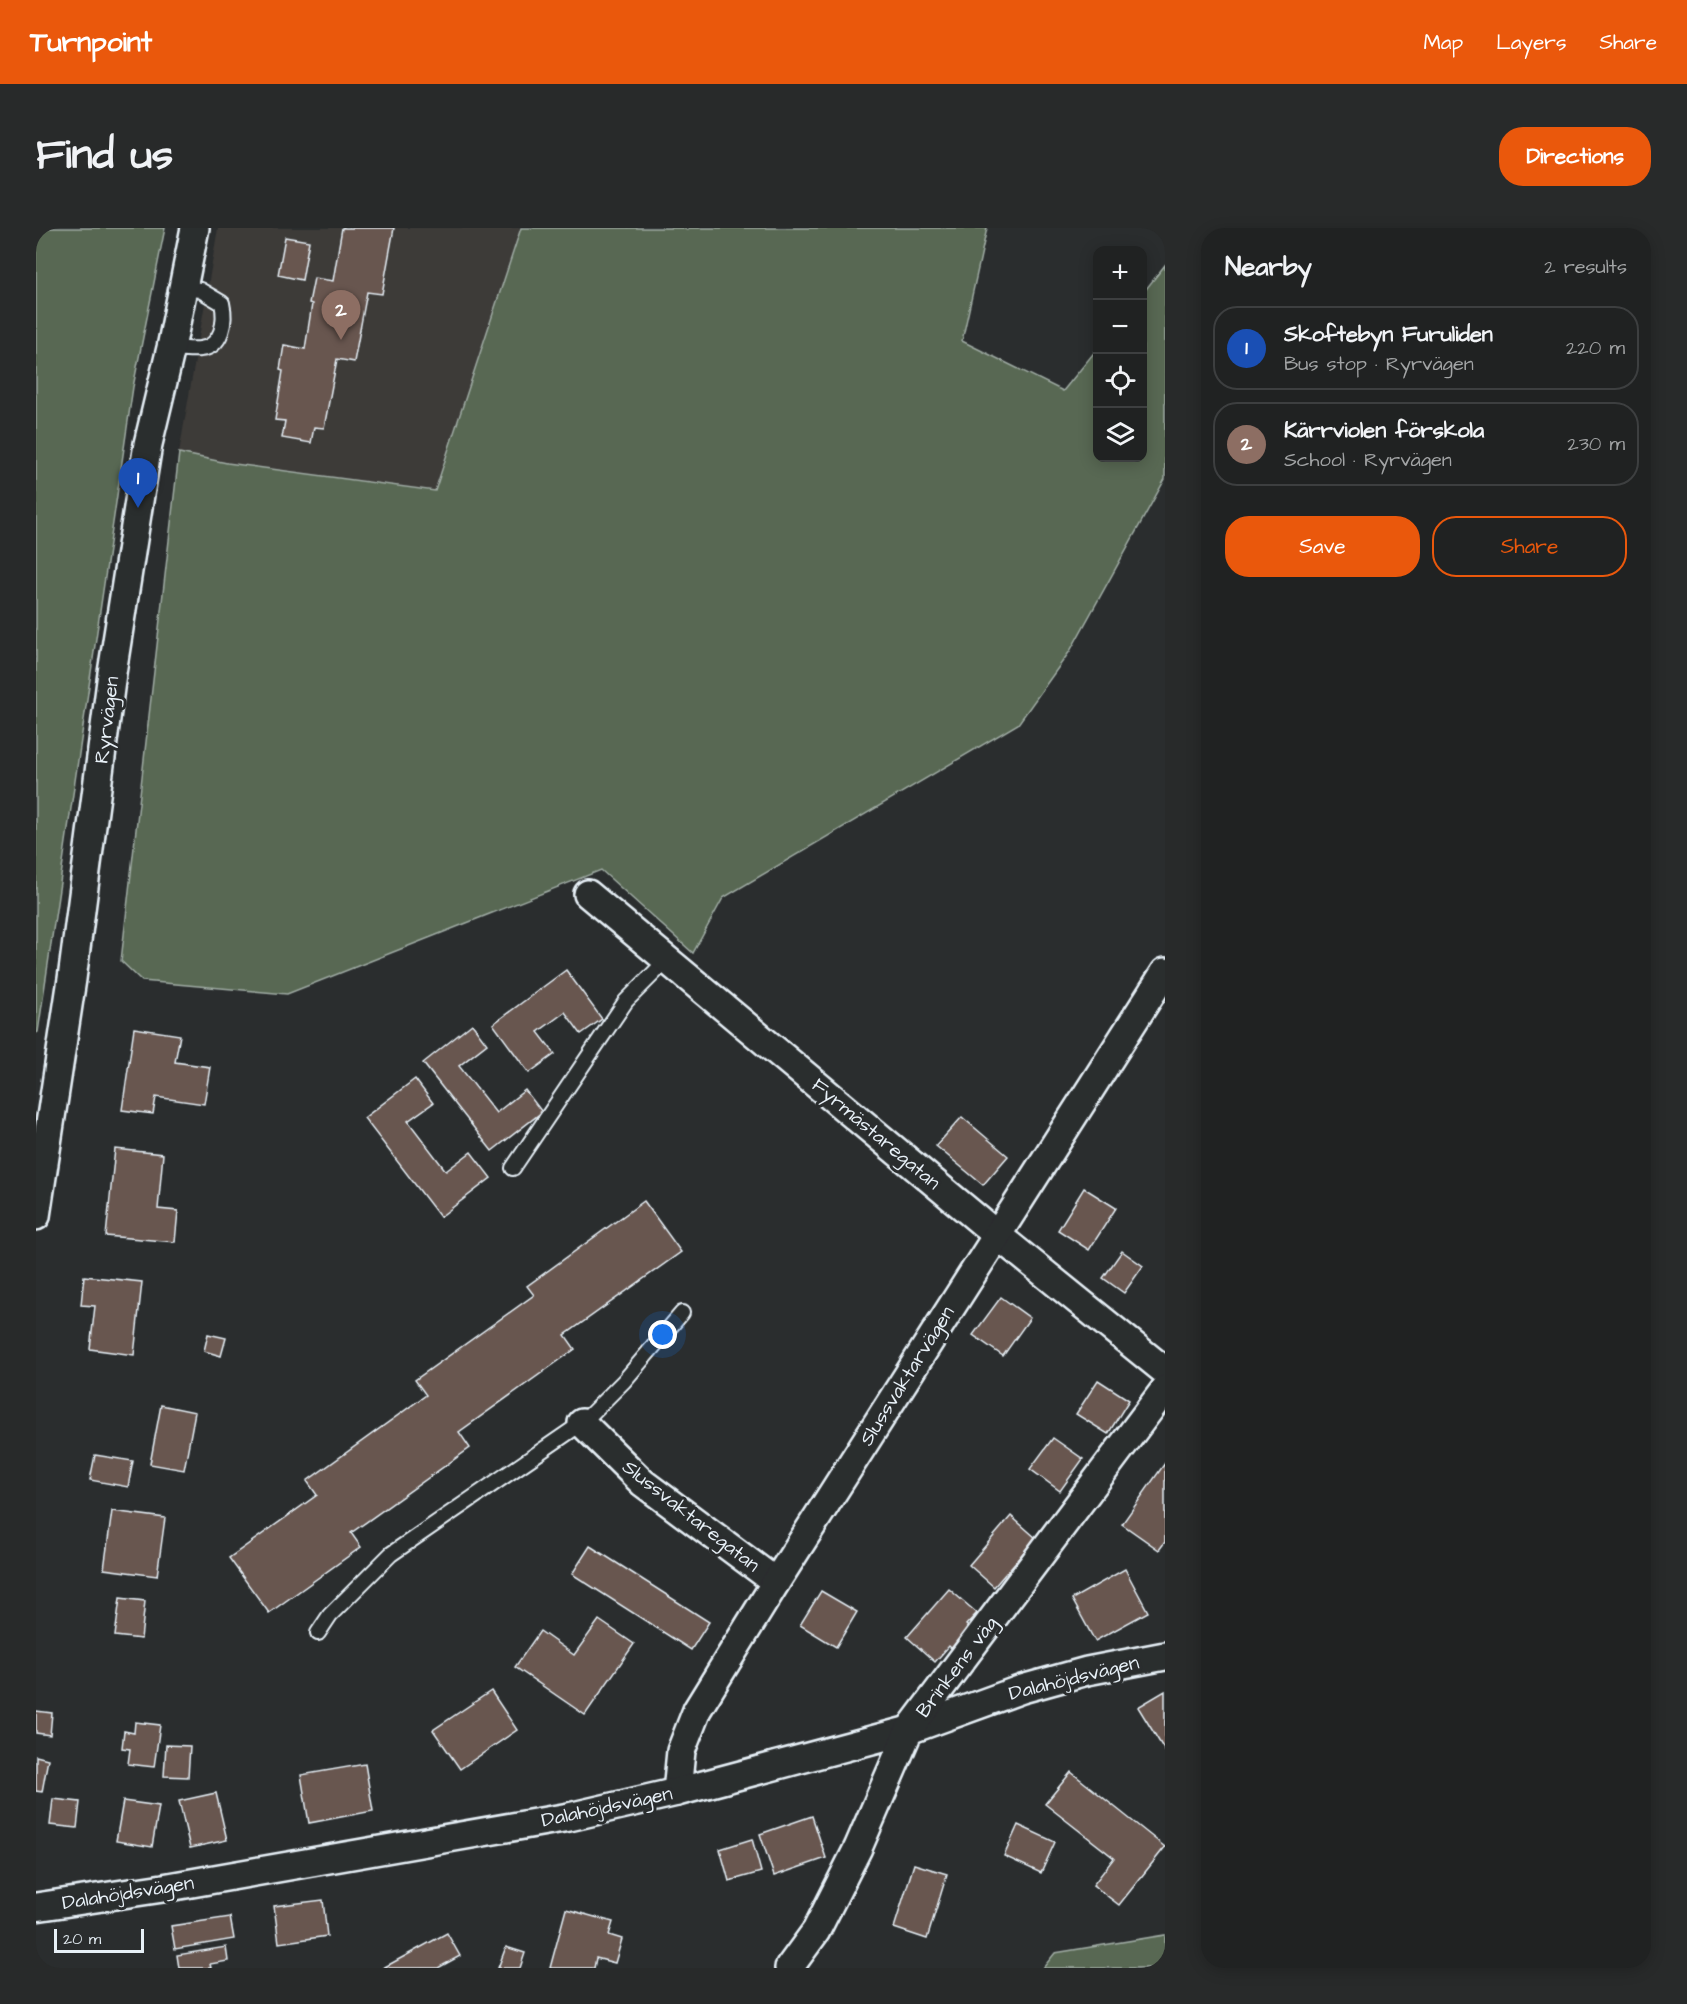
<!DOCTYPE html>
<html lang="en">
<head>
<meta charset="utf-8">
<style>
	:root { --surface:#202222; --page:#282a2a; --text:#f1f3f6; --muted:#a2a4a5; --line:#3d3f40; --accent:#ea580c }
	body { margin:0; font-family:"Architects Daughter",sans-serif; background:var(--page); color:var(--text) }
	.controls { position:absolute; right:18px; top:18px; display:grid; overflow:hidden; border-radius:12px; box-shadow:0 3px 15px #0003 }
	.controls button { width:54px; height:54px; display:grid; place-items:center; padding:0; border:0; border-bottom:2px solid var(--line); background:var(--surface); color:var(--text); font:30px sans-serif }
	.scale { position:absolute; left:18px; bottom:15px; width:90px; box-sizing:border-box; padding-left:6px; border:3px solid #e8f1f8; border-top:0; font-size:16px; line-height:21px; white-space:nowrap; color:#e8f1f8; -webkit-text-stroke:4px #2a2d2e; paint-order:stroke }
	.you { position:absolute; left:627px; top:1107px; width:21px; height:21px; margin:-15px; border:4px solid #fff; border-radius:50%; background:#1a73e8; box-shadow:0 0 0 9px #1a73e833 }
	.badge { display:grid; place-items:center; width:39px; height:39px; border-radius:50%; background:var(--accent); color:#fff; font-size:20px; font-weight:700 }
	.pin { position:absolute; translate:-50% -50px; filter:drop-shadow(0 2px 3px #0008) }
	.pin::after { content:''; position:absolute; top:32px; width:21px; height:18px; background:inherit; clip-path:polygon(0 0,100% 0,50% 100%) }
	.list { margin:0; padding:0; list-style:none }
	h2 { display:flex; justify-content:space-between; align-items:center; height:78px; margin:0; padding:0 24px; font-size:26px }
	h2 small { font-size:20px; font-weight:400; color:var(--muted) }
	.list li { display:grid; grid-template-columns:39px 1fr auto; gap:18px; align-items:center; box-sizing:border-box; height:84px; margin:0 12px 12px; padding:0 12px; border:2px solid var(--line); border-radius:24px }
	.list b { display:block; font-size:22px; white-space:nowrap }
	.list p { margin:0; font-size:20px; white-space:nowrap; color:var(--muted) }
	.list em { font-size:20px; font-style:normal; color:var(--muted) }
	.actions { display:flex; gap:12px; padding:18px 24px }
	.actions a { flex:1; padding:14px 0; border:2px solid var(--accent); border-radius:24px; text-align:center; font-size:21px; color:var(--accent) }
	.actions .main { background:var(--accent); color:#fff }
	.icon { flex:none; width:33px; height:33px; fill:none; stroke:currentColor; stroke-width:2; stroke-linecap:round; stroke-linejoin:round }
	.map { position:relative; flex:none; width:1129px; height:1740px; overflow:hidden; border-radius:24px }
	header { display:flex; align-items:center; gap:36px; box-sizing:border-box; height:84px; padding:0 30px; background:var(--accent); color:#fff }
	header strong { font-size:28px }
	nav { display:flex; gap:33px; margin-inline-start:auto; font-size:21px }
	.intro { display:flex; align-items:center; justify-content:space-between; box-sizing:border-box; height:144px; padding:0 36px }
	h1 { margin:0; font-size:42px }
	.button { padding:15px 27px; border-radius:24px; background:var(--accent); color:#fff; font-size:21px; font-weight:700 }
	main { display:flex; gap:36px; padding:0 36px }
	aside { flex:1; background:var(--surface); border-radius:24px; box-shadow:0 3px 15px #0003 }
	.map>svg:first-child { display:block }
	.built { fill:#3d3a38 }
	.green { fill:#586852; stroke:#a0aca5; stroke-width:1.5 }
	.building { fill:#685750; stroke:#e8f1f8; stroke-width:1.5 }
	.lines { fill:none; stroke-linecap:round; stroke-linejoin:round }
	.lane-casing { stroke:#e8f1f8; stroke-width:18 }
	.street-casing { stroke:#e8f1f8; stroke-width:32 }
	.lane { stroke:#2a2d2e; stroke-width:14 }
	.street { stroke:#2a2d2e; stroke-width:27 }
	.labels { text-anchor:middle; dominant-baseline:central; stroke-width:6; stroke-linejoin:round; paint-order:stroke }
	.street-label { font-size:20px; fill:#e8f1f8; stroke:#2a2d2e }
</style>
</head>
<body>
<header>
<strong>Turnpoint</strong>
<nav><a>Map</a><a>Layers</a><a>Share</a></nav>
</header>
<div class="intro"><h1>Find us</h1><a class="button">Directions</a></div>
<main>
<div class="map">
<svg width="1129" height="1740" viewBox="0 0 1129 1740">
	<rect width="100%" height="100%" fill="#2a2d2e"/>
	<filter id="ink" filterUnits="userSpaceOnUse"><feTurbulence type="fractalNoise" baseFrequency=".0167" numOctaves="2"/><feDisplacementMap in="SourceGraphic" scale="12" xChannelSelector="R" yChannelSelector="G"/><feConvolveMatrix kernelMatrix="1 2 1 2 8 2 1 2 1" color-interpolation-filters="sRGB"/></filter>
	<g filter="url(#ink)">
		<polygon class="built" points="182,0 485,0 399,263 191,235 143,225"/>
		<g class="green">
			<polygon points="0,0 129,0 97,159 2,804 0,805"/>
			<polygon points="485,0 646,0 651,2 653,0 951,0 926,113 1027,163 1061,121 1062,230 1106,230 1107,65 1129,37 1129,251 1034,423 982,496 687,670 657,725 565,642 251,766 106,753 85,733 143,225 191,235 399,263"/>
			<polygon points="1129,1707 1129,1740 1007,1740 1019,1725"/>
		</g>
		<g class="building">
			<polygon points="306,0 358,0 346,66 331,64 318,134 301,131 288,200 278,199 275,215 246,210 249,193 239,192 247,143 244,142 248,117 269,121 276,76 273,75 278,50 297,53"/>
			<polygon points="249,9 273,13 266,52 242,47"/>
			<polygon points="530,742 566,791 545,806 529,784 502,804 519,826 493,845 457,796"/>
			<polygon points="436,796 451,816 423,838 460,885 489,862 506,884 456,923 387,835"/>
			<polygon points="98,800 144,807 139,834 174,839 168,876 120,869 117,886 86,882"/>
			<polygon points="379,851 397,875 372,893 410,943 435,924 455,950 404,989 328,890"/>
			<polygon points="926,889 972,928 947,957 900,918"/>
			<polygon points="79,921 127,926 122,981 142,983 139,1014 70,1008"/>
			<polygon points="1048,960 1080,980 1053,1022 1022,1002"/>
			<polygon points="608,973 645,1024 529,1107 539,1121 423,1204 434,1220 315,1305 325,1319 233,1385 193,1330 281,1267 271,1253 390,1167 379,1152 498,1067 491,1058"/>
			<polygon points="1086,1023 1107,1038 1088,1065 1067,1050"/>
			<polygon points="48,1048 106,1054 98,1127 54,1121 59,1078 45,1077"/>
			<polygon points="965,1069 994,1090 967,1128 937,1107"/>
			<polygon points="172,1106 190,1110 185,1128 168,1123"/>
			<polygon points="1062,1152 1093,1172 1072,1206 1040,1186"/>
			<polygon points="125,1177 159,1184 148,1242 114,1236"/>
			<polygon points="1017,1210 1047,1231 1024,1263 994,1241"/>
			<polygon points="59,1227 97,1233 92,1259 54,1252"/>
			<polygon points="1129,1235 1129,1314 1123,1322 1086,1296"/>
			<polygon points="76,1283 129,1290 121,1348 68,1341"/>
			<polygon points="975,1288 1000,1310 958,1359 933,1337"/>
			<polygon points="554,1318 673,1394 655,1422 536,1346"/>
			<polygon points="1089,1341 1112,1384 1059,1413 1036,1371"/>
			<polygon points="913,1361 941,1385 930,1397 936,1402 918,1423 913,1418 899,1434 871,1409"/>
			<polygon points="785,1363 821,1384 800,1419 764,1397"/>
			<polygon points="84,1370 109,1373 105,1411 79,1408"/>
			<polygon points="563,1392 598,1416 549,1487 479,1439 504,1403 538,1427"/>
			<polygon points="455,1463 481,1502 424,1541 397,1502"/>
			<polygon points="1129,1463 1129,1523 1102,1479"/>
			<polygon points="0,1483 16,1485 14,1507 0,1505"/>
			<polygon points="99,1494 124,1497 118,1539 92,1536 94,1521 86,1520 88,1503 98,1505"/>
			<polygon points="130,1517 154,1518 152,1549 128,1548"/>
			<polygon points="0,1528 12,1531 6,1564 0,1563"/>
			<polygon points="329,1536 337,1583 273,1595 265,1547"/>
			<polygon points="1035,1544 1129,1619 1083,1677 1057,1657 1078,1630 1009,1576"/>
			<polygon points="180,1565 191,1612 154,1620 143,1573"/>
			<polygon points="17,1571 44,1574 41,1600 14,1597"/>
			<polygon points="87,1573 123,1578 116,1619 80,1613"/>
			<polygon points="776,1588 790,1630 738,1648 724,1606"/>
			<polygon points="982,1597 1019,1614 1005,1645 968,1628"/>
			<polygon points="716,1611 725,1644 693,1653 684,1621"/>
			<polygon points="878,1636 911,1646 891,1711 858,1700"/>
			<polygon points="287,1672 291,1708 243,1715 238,1678"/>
			<polygon points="530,1681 577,1694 573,1707 586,1711 579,1735 560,1730 558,1740 514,1740"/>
			<polygon points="194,1689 198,1711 139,1721 135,1698"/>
			<polygon points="411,1705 424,1728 402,1740 347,1740"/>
			<polygon points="190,1719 192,1733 174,1736 175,1740 143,1740 141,1727"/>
			<polygon points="470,1719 489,1725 484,1740 462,1740"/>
		</g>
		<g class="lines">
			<g class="lane-casing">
				<g id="lane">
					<path d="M135,120c10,0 20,2 29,1 23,-2 26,-29 22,-46l-22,-13 -17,-2"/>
					<polyline points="477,940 590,773 631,732"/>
					<polyline points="282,1405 294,1387 355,1326 546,1195 588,1153 646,1085"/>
				</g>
			</g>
			<g class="street-casing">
				<g id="street">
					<polyline points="552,666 961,1007 1129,1143"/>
					<polyline points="0,988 36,751 76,445 112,216 135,120 159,0"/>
					<polyline points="546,1195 607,1255 740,1354"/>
					<polyline points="641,1564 645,1523 661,1482 740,1354 1129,744"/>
					<polyline points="0,1679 127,1660 533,1589 641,1564 873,1502 986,1461 1051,1443 1129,1428"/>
					<polyline points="753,1740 780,1703 822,1620 873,1502 1129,1161"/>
				</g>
			</g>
			<use href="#lane" class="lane"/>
			<use href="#street" class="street"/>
		</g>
	</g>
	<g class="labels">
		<g class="street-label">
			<text transform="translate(71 492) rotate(-83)">Ryrvägen</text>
			<text transform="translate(840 906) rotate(40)">Fyrmästaregatan</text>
			<text transform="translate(871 1148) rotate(-58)">Slussvaktarvägen</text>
			<text transform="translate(655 1288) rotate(38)">Slussvaktaregatan</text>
			<text transform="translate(921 1439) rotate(-53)">Brinkens väg</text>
			<text transform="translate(1038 1450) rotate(-14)">Dalahöjdsvägen</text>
			<text transform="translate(571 1579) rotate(-12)">Dalahöjdsvägen</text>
			<text transform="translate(92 1665) rotate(-9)">Dalahöjdsvägen</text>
		</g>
	</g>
</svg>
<div class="controls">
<button>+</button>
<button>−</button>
<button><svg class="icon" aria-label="locate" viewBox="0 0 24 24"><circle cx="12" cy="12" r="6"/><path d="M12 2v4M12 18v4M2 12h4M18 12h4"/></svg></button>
<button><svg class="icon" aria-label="layers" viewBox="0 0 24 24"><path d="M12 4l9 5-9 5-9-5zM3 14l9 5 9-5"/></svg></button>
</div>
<div class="scale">20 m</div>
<div class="you"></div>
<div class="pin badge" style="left:102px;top:280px;background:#1a4fb4">1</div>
<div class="pin badge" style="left:305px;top:112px;background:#8d6e63">2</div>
</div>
<aside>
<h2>Nearby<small>2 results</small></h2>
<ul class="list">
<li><span class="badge" style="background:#1a4fb4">1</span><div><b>Skoftebyn Furuliden</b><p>Bus stop · Ryrvägen</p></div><em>220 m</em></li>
<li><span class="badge" style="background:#8d6e63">2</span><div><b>Kärrviolen förskola</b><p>School · Ryrvägen</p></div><em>230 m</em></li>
</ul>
<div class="actions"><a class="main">Save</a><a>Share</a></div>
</aside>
</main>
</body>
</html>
